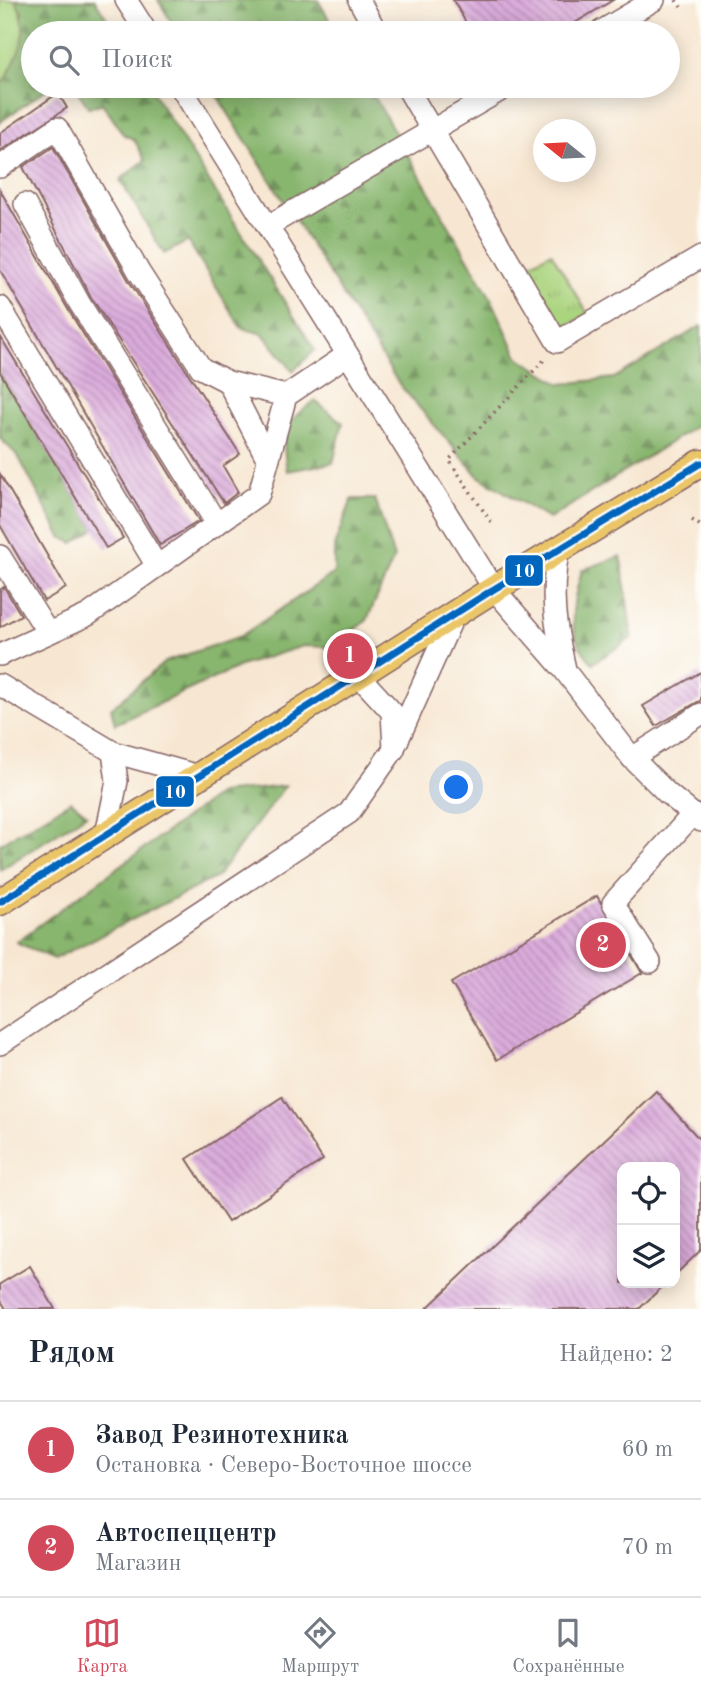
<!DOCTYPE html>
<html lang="ru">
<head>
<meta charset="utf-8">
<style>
	:root { --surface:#fff; --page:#f6f6f7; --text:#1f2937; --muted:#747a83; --line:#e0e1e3; --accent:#d1495b }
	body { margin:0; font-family:"Old Standard TT",serif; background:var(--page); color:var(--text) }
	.controls { position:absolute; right:21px; bottom:21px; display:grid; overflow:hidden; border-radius:14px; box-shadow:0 4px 18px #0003 }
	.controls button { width:63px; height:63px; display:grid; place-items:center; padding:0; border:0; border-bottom:2px solid var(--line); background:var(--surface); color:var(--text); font:35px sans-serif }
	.compass { position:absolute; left:533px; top:119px; width:63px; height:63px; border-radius:50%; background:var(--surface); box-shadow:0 4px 18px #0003; rotate:288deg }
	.you { position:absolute; left:457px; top:788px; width:24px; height:24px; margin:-18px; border:5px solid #fff; border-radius:50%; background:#1a73e8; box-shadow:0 0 0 10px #1a73e833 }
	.badge { display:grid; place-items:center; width:46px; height:46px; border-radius:50%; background:var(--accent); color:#fff; font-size:23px; font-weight:700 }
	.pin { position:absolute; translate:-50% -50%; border:4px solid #fff; box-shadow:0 2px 7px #0006 }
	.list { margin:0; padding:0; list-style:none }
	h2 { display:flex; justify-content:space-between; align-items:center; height:91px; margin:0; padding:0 28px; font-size:30px }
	h2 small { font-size:23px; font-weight:400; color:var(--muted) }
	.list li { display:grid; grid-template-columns:46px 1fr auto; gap:21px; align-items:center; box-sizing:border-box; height:98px; padding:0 28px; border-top:2px solid var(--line) }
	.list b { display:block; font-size:26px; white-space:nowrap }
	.list p { margin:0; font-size:23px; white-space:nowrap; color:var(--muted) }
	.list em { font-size:23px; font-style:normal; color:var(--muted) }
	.icon { flex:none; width:38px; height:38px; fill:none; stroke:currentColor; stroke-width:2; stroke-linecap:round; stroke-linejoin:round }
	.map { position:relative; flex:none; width:701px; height:1309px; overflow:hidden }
	.search { position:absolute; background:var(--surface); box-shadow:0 4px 18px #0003; left:21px; right:21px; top:21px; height:77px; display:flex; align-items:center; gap:18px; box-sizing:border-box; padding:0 24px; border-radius:38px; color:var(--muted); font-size:26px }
	.sheet { height:287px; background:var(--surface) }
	nav { display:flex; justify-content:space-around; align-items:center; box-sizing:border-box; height:98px; border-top:2px solid var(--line); background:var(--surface); font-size:19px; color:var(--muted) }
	nav a { display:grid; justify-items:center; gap:4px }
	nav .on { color:var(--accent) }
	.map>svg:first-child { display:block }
	.grass { fill:url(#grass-tufts); stroke:#7a7a55; stroke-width:2 }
	.forest { fill:url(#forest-firs); stroke:#696a4c; stroke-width:2 }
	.park { fill:#abd47f; stroke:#7a7a55; stroke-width:2 }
	.building { fill:url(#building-back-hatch) }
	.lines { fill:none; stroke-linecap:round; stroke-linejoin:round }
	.minor-casing { stroke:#876565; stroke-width:24 }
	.major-casing { stroke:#876565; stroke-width:29 }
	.path { stroke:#876565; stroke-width:3.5; stroke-dasharray:2 5; stroke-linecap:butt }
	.minor { stroke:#fff; stroke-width:21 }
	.major { stroke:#ebc669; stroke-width:26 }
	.bus-1-casing { stroke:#fdfcf7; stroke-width:12 }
	.bus-1 { stroke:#0065bd; stroke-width:7 }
	.line-badge { stroke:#fdfcf7; stroke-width:2.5 }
	.badge-label { font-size:19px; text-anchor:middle; font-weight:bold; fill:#fff }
</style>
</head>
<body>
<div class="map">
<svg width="701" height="1309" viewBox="0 0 701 1309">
	<defs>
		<pattern id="grass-tufts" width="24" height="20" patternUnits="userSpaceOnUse" patternTransform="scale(1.75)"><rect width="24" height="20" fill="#abd47f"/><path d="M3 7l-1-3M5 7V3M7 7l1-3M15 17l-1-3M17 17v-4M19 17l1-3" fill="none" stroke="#95b66e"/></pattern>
		<pattern id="forest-firs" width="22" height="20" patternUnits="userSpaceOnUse" patternTransform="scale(1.75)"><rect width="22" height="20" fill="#88b66e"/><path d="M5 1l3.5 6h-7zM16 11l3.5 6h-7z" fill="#71935b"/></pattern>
		<pattern id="building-back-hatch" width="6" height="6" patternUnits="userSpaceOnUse" patternTransform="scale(1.75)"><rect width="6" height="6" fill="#dbacdc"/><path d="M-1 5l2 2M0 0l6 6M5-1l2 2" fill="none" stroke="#b48bb3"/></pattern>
	</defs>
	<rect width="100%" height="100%" fill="#fdfcf7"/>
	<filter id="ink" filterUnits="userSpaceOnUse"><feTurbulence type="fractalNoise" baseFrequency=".0143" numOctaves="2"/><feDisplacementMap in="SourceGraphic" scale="14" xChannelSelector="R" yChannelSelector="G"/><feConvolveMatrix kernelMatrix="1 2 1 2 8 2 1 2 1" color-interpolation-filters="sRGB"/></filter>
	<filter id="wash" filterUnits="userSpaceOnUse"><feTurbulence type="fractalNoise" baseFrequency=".00686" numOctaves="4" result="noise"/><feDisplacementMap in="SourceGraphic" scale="28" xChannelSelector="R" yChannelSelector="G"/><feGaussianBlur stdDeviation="1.57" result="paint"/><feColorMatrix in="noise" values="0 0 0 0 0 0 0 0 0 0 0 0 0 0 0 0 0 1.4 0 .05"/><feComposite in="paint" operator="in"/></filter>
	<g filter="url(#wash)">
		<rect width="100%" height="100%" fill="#f7e7d2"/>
		<polygon class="grass" points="551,252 588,314 566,327 556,323 523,268"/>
		<g class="forest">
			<polygon points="15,0 95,0 116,33 33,33 33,86 51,86 0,122 0,86 11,69 22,12"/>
			<polygon points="158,0 318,0 337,33 178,33"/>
			<polygon points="74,86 149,86 315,350 293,371 263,334 241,328 188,241 164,254 120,180 145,160 134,139 124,135 102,103 89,108"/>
			<polygon points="211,86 368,86 492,300 518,357 561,384 614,378 701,326 701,423 549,519 478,476 399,384"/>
			<polygon points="0,372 95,529 73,543 61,537 18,456 0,438"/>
			<path d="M315,401l28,22 -10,40 -46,8c-6,-40 -5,-47 28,-70z"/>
			<polygon points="352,499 375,499 394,558 367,620 331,647 303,646 240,666 115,724 111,708 165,662 241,636 334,573 334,546"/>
			<path d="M621,556l11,82 -39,25c-29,-28 -21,-58 -11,-93z"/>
			<polygon points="285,786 217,877 54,959 16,942 220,793"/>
			<polygon points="71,801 87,814 0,870 0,844"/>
		</g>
		<path class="park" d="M0,0h15c18,30 3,60 -15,86z"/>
		<g id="blocks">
			<g class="building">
				<polygon points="453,0 613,0 558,33 472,33"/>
				<polygon points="58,93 67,108 0,151 0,133"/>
				<polygon points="53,147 129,281 240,454 223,466 238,492 224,503 91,297 23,167"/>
				<polygon points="0,190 69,311 199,521 160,545 0,270"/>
				<polygon points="0,336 123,538 106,548 0,372"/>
				<polygon points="0,474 66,588 44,601 0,525"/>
				<polygon points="4,587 21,615 0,627 0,590"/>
				<polygon points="701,672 701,700 656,726 643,706"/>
				<polygon points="597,896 642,973 497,1060 451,983"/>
				<polygon points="656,1091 701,1141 701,1250 675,1275 675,1167 622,1167 622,1283 666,1283 639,1309 426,1309"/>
				<polygon points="282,1097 323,1160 228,1222 187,1159"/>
				<polygon points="30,1266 55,1309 6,1309 0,1299 0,1284"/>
			</g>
		</g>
	</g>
	<g filter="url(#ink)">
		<use href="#blocks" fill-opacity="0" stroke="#876565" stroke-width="2"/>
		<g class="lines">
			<g class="minor-casing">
				<g id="minor">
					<polyline points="126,0 147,33"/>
					<polyline points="359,0 377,33"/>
					<polyline points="598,33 654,0"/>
					<polyline points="180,86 494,589 565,671 632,758 667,793 701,821"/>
					<polyline points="406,86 557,342 701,257"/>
					<polyline points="0,167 57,128 139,272 201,368 228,382 286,396"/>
					<polyline points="25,204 80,304 217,524"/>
					<polyline points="268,226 508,86"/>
					<polyline points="0,307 157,566"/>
					<polyline points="228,382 268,460"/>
					<path d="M558,552c-8,44 -3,73 7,117"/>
					<polyline points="0,556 48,633"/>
					<polyline points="0,655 88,615 259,494 286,396 347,355"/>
					<polyline points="0,685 113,752 117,781 106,835"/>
					<polyline points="396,744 454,615"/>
					<polyline points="113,752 199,776"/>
					<polyline points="632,758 701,714"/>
					<polyline points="650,962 613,903 693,814"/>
					<polyline points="0,1044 349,813 394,749 392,712 359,676"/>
				</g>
			</g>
			<g class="major-casing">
				<polyline id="major" points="0,902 494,589 701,463"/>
			</g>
			<g class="path">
				<polyline points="676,0 681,7"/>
				<polyline points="539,86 540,89"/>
				<polyline points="692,520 701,526"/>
				<polyline points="491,522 449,460 545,359"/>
			</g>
			<use href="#minor" class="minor"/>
			<use href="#major" class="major"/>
			<g class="bus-1-casing">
				<polyline id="bus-1" points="0,902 494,589 701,463"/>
			</g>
			<use href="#bus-1" class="bus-1"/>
		</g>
	</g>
	<g class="line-badge">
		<rect x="504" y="554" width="40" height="33" rx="7" fill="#0065bd"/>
		<rect x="155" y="775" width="40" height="33" rx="7" fill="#0065bd"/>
	</g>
	<g class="badge-label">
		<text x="524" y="577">10</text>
		<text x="175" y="798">10</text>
	</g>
</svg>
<div class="controls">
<button><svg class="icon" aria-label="locate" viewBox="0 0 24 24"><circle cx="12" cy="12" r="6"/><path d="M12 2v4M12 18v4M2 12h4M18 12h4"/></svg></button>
<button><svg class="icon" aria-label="layers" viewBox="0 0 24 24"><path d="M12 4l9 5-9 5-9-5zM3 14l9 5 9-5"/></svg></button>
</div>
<svg class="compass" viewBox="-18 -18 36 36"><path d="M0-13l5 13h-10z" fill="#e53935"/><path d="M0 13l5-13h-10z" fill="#747a83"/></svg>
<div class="you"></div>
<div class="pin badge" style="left:350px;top:656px">1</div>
<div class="pin badge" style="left:603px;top:945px">2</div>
<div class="search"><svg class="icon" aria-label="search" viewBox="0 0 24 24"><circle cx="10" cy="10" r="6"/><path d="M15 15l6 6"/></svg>Поиск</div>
</div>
<section class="sheet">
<h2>Рядом<small>Найдено: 2</small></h2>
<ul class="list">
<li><span class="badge">1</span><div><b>Завод Резинотехника</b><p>Остановка · Северо-Восточное шоссе</p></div><em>60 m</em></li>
<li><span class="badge">2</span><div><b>Автоспеццентр</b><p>Магазин</p></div><em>70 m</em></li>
</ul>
</section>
<nav>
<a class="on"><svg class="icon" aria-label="map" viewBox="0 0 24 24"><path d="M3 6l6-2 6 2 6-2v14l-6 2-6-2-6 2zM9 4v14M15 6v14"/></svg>Карта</a>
<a><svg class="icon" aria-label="directions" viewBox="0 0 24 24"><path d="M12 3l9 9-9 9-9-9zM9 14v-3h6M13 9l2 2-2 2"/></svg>Маршрут</a>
<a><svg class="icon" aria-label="saved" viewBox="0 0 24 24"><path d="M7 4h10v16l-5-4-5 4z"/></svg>Сохранённые</a>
</nav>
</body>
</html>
